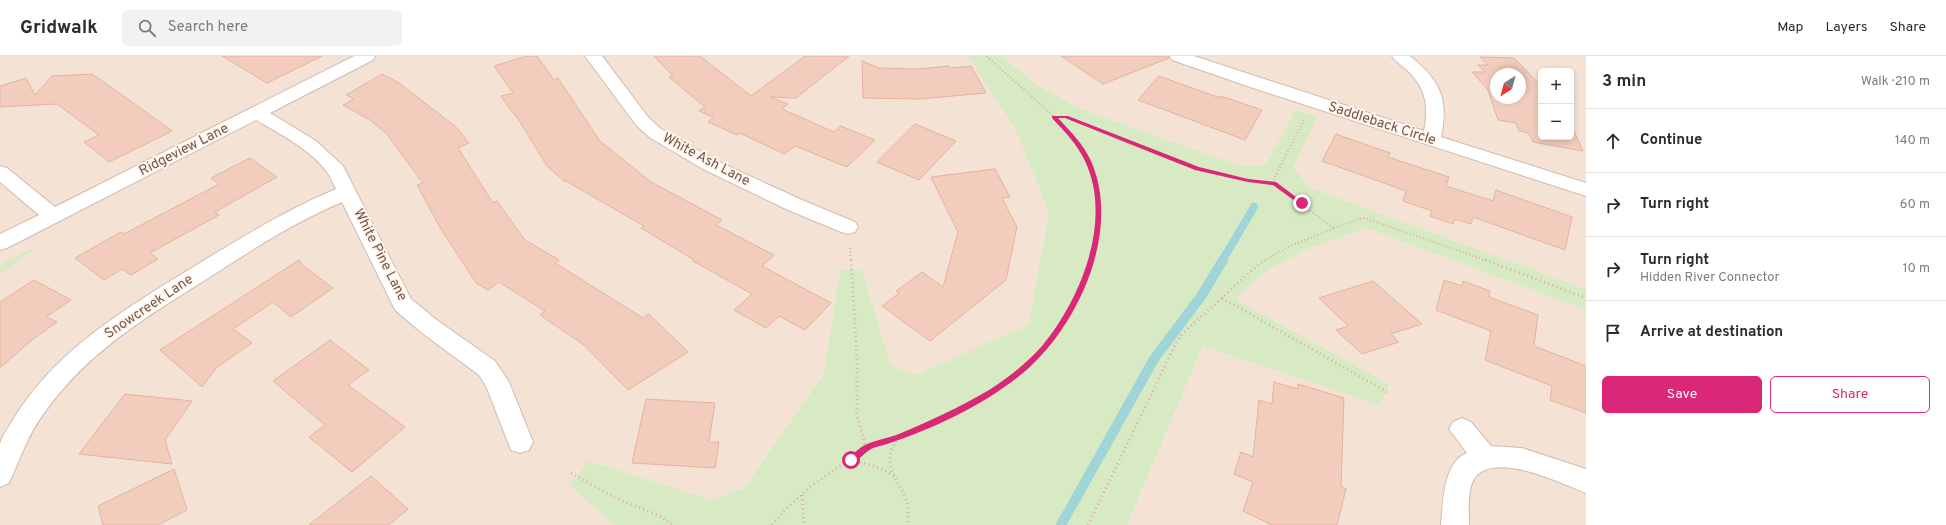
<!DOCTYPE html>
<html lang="en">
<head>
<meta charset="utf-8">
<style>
	:root { --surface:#fff; --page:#f2f2f3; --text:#2b2b33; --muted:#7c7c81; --line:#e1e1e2; --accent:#db2777 }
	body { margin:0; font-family:Overpass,sans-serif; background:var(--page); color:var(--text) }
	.controls { position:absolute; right:12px; top:12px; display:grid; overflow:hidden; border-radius:6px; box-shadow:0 2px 6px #0003 }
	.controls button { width:36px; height:36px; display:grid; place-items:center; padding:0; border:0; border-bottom:1px solid var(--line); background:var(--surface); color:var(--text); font:20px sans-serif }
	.compass { position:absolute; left:1490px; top:12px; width:36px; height:36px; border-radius:50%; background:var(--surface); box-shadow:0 2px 6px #0003; rotate:216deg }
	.stop { position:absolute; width:12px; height:12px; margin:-9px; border:3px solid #db2777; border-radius:50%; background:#fff }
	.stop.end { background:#db2777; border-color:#fff; box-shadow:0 1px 4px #0008 }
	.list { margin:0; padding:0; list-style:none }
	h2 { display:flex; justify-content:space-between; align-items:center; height:52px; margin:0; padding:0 16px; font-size:17px }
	h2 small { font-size:13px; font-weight:400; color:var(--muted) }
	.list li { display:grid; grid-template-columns:26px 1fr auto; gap:12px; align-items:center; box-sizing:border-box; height:64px; padding:0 16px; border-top:1px solid var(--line) }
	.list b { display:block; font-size:15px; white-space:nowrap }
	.list p { margin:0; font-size:13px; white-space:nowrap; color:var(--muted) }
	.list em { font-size:13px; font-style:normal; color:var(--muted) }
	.actions { display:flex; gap:8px; padding:12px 16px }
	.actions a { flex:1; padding:9px 0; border:1px solid var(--accent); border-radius:6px; text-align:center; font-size:14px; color:var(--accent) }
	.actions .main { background:var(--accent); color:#fff }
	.icon { flex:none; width:22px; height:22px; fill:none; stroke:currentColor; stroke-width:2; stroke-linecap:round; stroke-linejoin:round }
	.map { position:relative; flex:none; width:1586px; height:469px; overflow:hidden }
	header { display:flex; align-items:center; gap:24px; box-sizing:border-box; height:56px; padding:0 20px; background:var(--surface); border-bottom:1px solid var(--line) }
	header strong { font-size:19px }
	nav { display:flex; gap:22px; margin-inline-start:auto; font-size:14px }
	.search { width:280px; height:36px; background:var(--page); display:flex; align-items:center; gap:10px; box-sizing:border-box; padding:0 14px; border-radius:6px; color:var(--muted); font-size:15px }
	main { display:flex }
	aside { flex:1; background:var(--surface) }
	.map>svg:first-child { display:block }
	.residential { fill:#f4e3d5; fill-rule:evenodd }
	.green { fill:#d7eac4 }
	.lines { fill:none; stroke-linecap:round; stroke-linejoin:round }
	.stream-far1 { stroke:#a0d5d8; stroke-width:8 }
	.stream { stroke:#a0d5d8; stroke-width:10 }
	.building { fill:#f2cdbe; stroke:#e5b29e; fill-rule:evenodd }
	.street-casing { stroke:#d0baaf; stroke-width:2 }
	.path-far1 { stroke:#d7b0a1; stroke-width:2; stroke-dasharray:1 2.5; stroke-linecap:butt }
	.path { stroke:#d7b0a1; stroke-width:3; stroke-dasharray:1 3.5; stroke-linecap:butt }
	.street { fill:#fff; fill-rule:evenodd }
	.route { fill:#db2777 }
	.labels { text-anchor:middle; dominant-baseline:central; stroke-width:4; stroke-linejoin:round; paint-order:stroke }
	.street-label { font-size:14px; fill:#76564b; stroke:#fff6ed }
</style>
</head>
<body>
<header>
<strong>Gridwalk</strong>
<div class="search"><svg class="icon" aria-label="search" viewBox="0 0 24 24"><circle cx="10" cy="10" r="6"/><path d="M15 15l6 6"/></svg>Search here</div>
<nav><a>Map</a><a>Layers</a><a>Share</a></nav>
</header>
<main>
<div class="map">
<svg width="1586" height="469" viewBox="0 0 1586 469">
	<rect width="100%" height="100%" fill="#fcf2e6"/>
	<g class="residential">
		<polygon points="0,0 968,0 1015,73 1049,157 1028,269 915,319 891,309 862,214 840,214 823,319 744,432 712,444 587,404 581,415 570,429 614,469 0,469 0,219 37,189 0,208"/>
		<path d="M1001,0h585v233l-275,-101 -18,-21 24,-50 -22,-8 -29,56 -24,1 -89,-31 -77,-28 -40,-23zM1541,15h30v66h-30zM1496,18h24v24h-24z"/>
		<polygon points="1366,172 1586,254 1586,469 1127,469 1203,290 1380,348 1388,328 1242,247 1238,239 1269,213 1304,195"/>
	</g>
	<g class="green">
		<polygon points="968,0 1001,0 1036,28 1076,51 1153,79 1242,110 1266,109 1295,53 1318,61 1293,111 1311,132 1586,233 1586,254 1366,172 1304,195 1269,213 1238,240 1242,247 1389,328 1380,349 1203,290 1127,469 614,469 569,429 581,415 587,404 712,444 744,432 823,319 840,214 862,214 891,309 915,319 1028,269 1049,157 1015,73"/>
		<polygon points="40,188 0,219 0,208"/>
	</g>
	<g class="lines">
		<polyline class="stream-far1" points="1222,205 1254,151"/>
		<polyline class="stream" points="1061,469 1154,303 1202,239 1223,204"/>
	</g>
	<g class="building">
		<polygon points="222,0 322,0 267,27"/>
		<polygon points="527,0 537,0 554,24 558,22 600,85 651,126 722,164 716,169 774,199 762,210 831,247 805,274 779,260 766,272 734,254 752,238 693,205 694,204 641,172 644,170 566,125 565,126 547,110 517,61 516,61 501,40 513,37 494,10"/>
		<polygon points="654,0 700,0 751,40 805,0 849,0 796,42 770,41 788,48 782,53 834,76 841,70 875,84 847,111 795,90 784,98 740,77 737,79 708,66 713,61 699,55 705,51 669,21 673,20"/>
		<polygon points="1061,0 1169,0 1169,2 1103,28"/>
		<path d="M1480,1l34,1 27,28v51h30v-13l12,27 -50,-9 -4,-9 -10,-2 -3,-8 -18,-3 -10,-30 -16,-18h13l-7,-7h10zM1496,18h24v24h-24z"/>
		<polygon points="862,5 879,12 918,13 949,10 951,12 971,10 986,37 919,43 863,42"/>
		<polygon points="92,18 142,53 172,75 109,106 84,86 99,79 57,48 0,51 0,30 26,22 35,39 52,20"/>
		<polygon points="382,18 399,27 456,71 469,87 458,92 493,147 497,145 525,184 559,204 555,207 643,262 649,258 688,296 628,334 584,289 540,259 545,255 499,226 488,234 476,227 441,173 417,129 423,127 386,77 370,64 343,49 354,43 346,39"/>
		<polygon points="1159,20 1220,42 1221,40 1262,54 1245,84 1138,44"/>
		<polygon points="915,68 956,85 919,124 877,106"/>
		<polygon points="1336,78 1390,97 1388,101 1449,121 1446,130 1493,145 1496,134 1572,161 1565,194 1473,161 1471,168 1455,163 1453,168 1430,160 1432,155 1403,145 1406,135 1322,105"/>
		<polygon points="250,102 277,121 215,156 219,159 150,197 158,203 131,219 122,213 104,224 75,202 121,176 124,178 219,128 211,122"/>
		<polygon points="995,113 1010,141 1002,142 1017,171 1006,224 930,285 882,250 899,237 896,235 922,216 943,231 958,176 931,121"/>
		<polygon points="299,204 302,209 333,232 291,261 273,246 233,273 252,287 216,312 202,331 160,294"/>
		<polygon points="34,224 71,244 46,261 57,266 32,284 0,312 0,246"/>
		<polygon points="1444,224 1462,230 1463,225 1490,235 1489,241 1538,259 1534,290 1586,310 1586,357 1550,344 1552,330 1485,304 1491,275 1436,254"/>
		<polygon points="1373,225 1422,268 1391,278 1399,286 1362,298 1336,274 1348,270 1319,242"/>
		<polygon points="330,284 369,314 348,329 405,371 352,416 309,381 325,369 273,325"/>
		<polygon points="1274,326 1298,333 1298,328 1344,342 1341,430 1346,433 1337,469 1272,469 1243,455 1253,426 1234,418 1241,396 1253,401 1259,344 1272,348"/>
		<polygon points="125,338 192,345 165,384 172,408 79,398"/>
		<polygon points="646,343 715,347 709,386 719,386 715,412 632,407"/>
		<polygon points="174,413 187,454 158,469 103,469 98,450"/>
		<polygon points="371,420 408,453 389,469 309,469"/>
	</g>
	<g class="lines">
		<g class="street-casing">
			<g id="street">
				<path d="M354,0h21l-2,4 -103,53 46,28 27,25 68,133 27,22 57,40 14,21 24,60 -4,8 -9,3 -9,-3 -25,-64 -7,-11 -57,-42 -27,-23 -53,-108c-47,20 -89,47 -132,75 -51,32 -107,65 -147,112 -14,16 -28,35 -37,55 -6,13 -11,26 -17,39l-9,4c0,-14 0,-30 0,-43 2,-9 10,-18 14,-26 43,-70 116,-112 184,-154 46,-28 88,-54 138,-75 -3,-5 -5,-12 -9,-17 -17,-23 -47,-38 -71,-52l-249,128 -7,2v-16l39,-19 -39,-33v-16l7,2 48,39z"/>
				<polygon points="585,0 602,0 648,61 661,73 717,105 802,144 855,166 858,171 855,176 848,178 841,176 788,154 703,113 649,81 636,69"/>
				<path d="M1170,0h24l230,75c5,-24 2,-43 -16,-60 -5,-5 -12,-9 -16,-15h18c30,24 39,43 31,81l145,46v13l-327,-106 -87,-30z"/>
				<path d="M1462,362l9,4 20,24 31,2 64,21v24c-25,-10 -93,-43 -112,-14 -7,12 -5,33 -5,46h-28c2,-21 2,-63 26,-72l-18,-24 4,-7z"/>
			</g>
		</g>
		<g class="path-far1">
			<path d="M987,0c68,66 135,95 103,205"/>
			<path d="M1054,61h12c68,28 134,61 208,66"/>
			<polyline points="1304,64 1274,123 1274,127 1333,172"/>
			<polyline points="850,192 851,205"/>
			<polyline points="1264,205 1290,190 1358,163 1365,162 1488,205"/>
		</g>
		<g class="path">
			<polyline points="851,204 857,303 857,360 866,392"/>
			<polyline points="1485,204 1586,242"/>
			<polyline points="1222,242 1387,336"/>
			<path d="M899,381c-2,4 -6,9 -8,14 -6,18 11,35 16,52 2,8 1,15 0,22"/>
			<polyline points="851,404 880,412 894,420"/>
			<polyline points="571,417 615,442 662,461 672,469"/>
			<polyline points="802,439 804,469"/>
			<polyline points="772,469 786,453 810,431 864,393 913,376 955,357 990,338 1022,314 1050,285 1062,269 1077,240 1090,204"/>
			<polyline points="1088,469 1176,287 1183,277 1259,208 1265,204"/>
		</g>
		<use href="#street" class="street"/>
	</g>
	<path class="route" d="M1052,60h16l131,51 49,12 28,3 28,21 -5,1 -26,-19 -25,-3 -53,-12 -130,-52h-7c13,14 26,27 33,43 31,70 -13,166 -68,212 -39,32 -88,55 -136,71 -6,2 -14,3 -19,7 -6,4 -13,14 -20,12v-5c5,-4 11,-10 17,-13 10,-5 23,-7 34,-11 31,-13 61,-27 90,-44 19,-12 38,-27 53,-44 39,-47 71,-126 43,-185 -8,-17 -21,-30 -33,-43z"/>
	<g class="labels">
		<g class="street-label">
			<text transform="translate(1382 68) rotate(18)">Saddleback Circle</text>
			<text transform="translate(184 94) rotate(-27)">Ridgeview Lane</text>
			<text transform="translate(706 104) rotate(28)">White Ash Lane</text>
			<text transform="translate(380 199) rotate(63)">White Pine Lane</text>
			<text transform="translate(149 251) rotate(-34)">Snowcreek Lane</text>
		</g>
	</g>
</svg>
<div class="controls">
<button>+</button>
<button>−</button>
</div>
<svg class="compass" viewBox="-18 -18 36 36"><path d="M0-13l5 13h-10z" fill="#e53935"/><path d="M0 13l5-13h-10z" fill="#7c7c81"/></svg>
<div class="stop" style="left:851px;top:404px"></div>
<div class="stop end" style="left:1302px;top:147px"></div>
</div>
<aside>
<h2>3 min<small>Walk · 210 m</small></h2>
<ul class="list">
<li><svg class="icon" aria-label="ahead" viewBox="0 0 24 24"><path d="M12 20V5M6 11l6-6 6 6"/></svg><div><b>Continue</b></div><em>140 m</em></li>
<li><svg class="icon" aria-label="right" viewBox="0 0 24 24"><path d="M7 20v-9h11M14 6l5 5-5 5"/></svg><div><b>Turn right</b></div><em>60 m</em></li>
<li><svg class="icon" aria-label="right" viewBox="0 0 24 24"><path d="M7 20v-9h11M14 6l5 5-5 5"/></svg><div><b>Turn right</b><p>Hidden River Connector</p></div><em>10 m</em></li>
<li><svg class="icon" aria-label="arrive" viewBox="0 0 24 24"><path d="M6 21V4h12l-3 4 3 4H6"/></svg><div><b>Arrive at destination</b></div></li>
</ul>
<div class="actions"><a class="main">Save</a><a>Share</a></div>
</aside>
</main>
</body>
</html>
